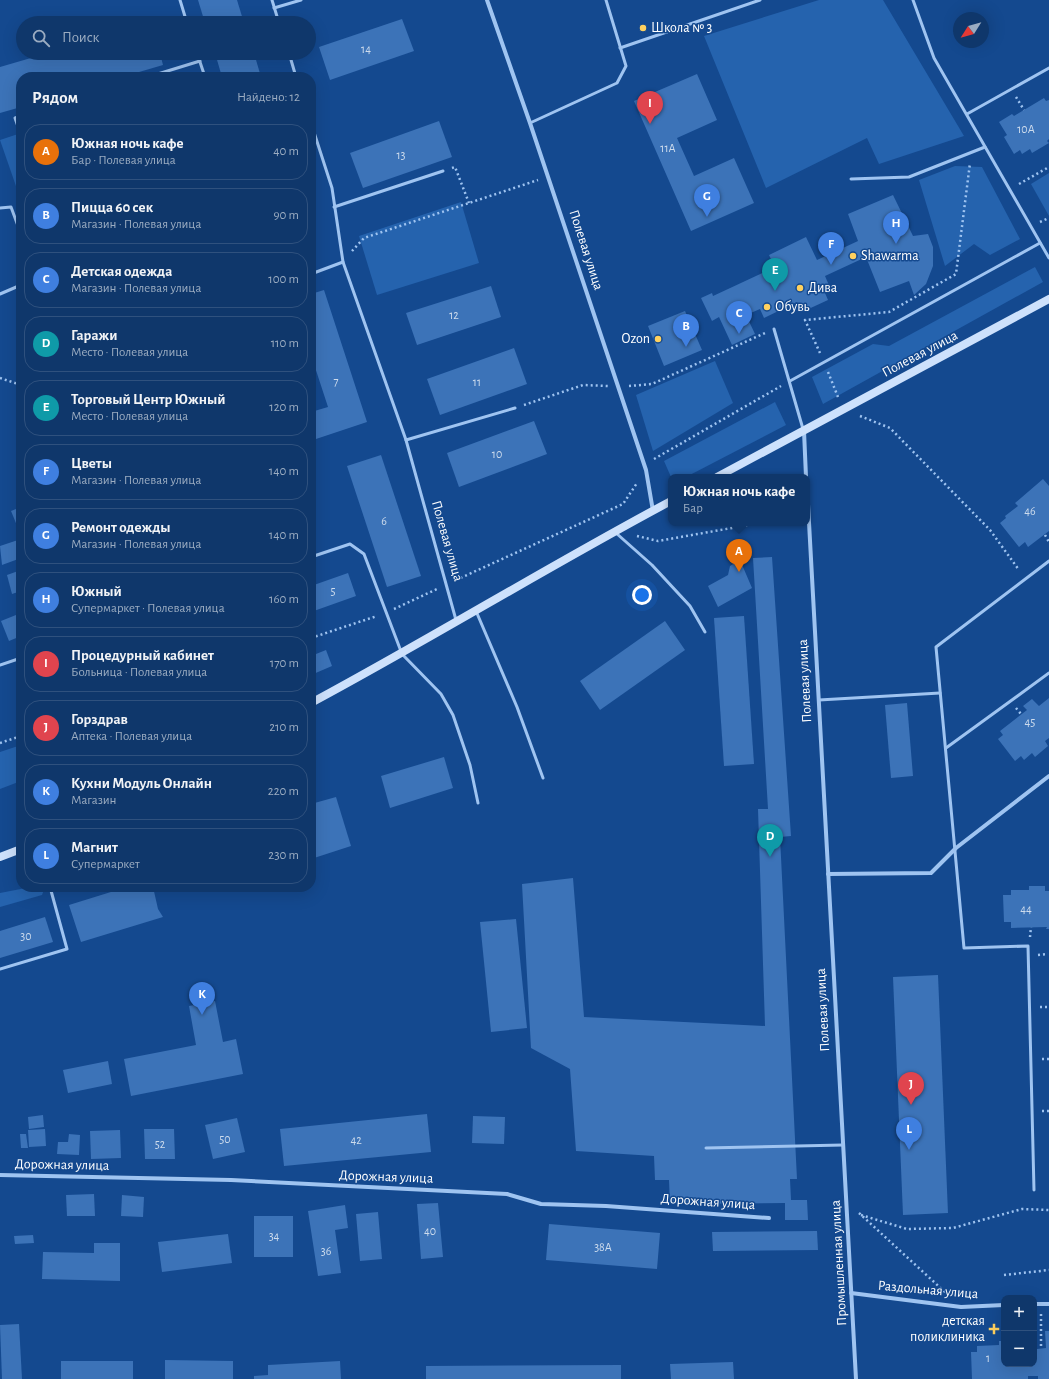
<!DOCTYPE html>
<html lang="ru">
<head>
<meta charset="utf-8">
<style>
	:root { --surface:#0f376b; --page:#183f71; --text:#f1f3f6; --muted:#9bacc1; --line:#2f517e; --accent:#ffd15f }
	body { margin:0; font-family:"Alegreya Sans",sans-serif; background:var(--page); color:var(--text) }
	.controls { position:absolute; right:12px; bottom:12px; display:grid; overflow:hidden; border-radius:8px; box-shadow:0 4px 16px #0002 }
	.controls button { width:36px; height:36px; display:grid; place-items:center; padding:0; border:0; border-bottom:1px solid var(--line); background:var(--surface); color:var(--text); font:20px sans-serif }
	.compass { position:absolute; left:953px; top:12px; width:36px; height:36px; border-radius:50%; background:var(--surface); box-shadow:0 4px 16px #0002; rotate:233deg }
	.you { position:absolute; left:642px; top:595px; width:14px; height:14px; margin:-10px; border:3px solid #fff; border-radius:50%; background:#1a73e8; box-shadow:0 0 0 6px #1a73e833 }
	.badge { display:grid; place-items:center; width:26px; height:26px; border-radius:50%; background:var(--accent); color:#fff; font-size:13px; font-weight:700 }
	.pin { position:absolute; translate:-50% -33px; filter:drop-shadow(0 1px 2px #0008) }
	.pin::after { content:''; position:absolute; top:21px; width:14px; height:12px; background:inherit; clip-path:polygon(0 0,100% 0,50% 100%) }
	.popup { position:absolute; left:668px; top:474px; width:142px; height:52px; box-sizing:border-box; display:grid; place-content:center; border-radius:8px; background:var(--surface); filter:drop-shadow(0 1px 3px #0005); font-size:13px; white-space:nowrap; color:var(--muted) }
	.popup b { font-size:15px; color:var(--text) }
	.popup::after { content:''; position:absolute; left:50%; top:100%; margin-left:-8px; border:8px solid transparent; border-top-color:var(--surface) }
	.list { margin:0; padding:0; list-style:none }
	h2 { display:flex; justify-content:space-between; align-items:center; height:52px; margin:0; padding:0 16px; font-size:17px }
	h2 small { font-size:13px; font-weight:400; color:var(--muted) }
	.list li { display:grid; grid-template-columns:26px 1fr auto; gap:12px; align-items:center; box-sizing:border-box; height:56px; margin:0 8px 8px; padding:0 8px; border:1px solid var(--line); border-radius:16px }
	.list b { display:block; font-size:15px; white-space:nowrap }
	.list p { margin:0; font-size:13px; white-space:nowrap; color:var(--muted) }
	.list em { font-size:13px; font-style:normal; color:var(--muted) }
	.icon { flex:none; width:22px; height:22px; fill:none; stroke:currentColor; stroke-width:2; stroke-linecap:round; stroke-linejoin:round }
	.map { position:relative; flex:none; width:1049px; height:1379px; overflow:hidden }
	.search { position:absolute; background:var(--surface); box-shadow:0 4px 16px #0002; left:16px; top:16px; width:300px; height:44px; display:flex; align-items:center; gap:10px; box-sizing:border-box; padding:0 14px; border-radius:22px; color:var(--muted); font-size:15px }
	.panel { position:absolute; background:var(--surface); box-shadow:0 4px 16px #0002; left:16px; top:72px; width:300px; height:820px; border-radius:16px }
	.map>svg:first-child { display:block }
	.green { fill:#2563ae }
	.building { fill:#3c73b8 }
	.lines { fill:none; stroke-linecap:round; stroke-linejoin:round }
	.path { stroke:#9fc4f1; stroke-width:2.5; stroke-dasharray:2 3; stroke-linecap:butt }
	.lane { stroke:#9fc4f1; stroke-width:3 }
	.street { stroke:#9fc4f1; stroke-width:4 }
	.secondary { stroke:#cde1fc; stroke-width:8 }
	.poi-dot { fill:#ffd15f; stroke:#14498f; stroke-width:1.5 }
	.labels { text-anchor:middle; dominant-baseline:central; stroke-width:3; stroke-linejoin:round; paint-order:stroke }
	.number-label { font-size:12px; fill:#cedced }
	.poi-label { font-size:14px; fill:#fff; stroke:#14498f; text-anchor:start }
	.street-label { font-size:14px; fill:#fff; stroke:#14498f }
</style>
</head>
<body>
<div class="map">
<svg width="1049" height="1379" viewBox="0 0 1049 1379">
	<rect width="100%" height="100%" fill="#14498f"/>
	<g class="green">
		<polygon points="819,0 883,0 964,136 879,164 867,138 766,188 704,36"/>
		<polygon points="21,133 21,191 17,189 0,140"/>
		<polygon points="955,166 982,167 1020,239 990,255 974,244 945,266 919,180"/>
		<polygon points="1049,173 1049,216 1031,184"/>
		<polygon points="461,202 479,263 377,295 359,236"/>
		<polygon points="1035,267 1043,282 823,404 812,377 873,344 889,346"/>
		<polygon points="715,361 733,403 653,451 636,395"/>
		<polygon points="775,402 786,425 686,477 671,477 664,461"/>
		<polygon points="21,745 21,781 0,789 0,752"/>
		<polygon points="31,887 45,887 42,895 0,907 0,893"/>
	</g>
	<g class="building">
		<polygon points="198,0 237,0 244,23 205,23"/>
		<polygon points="402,19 414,51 330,80 319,47"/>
		<polygon points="48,53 160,53 163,65 122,77 21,77 21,107 0,113 0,67"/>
		<polygon points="215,53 254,53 261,77 222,77"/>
		<polygon points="697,74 717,120 677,138 694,176 734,158 754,203 691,231 634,101"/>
		<polygon points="1044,98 1046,101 1049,100 1049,139 1047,141 1049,143 1032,153 1030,149 1022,154 1020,150 1014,154 1004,137 1007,135 999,122 1012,114 1014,116"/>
		<polygon points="439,121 452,157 363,188 350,153"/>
		<polygon points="893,195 913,236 928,234 933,247 933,266 926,284 914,295 909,281 880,292 866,257 825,276 831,290 825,293 828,300 802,312 797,302 764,318 760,309 746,315 755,334 732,345 719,317 712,321 701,298 712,293 713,296 775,267 769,255 806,237 817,260 858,241 848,214"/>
		<polygon points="491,286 501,317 417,345 406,313"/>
		<polygon points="324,290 367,422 316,439 311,422 311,412 328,407 311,355 311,294"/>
		<polygon points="685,311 702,350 664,366 648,326"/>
		<polygon points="514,348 527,384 440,415 427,379"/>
		<polygon points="534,421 547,454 459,487 447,453"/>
		<polygon points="381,455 421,576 387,587 347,466"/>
		<polygon points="1043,479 1049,486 1049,531 1028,547 1025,542 1019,547 1000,523 1006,518 1005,516 1018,506 1015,503"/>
		<polygon points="21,507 21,527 18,528 11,511"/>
		<polygon points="21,539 21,558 2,565 0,546"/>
		<polygon points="772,557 791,836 780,837 797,1179 790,1179 791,1200 807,1200 808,1220 785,1220 785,1203 670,1204 669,1180 655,1180 654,1156 576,1151 570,1069 531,1048 522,884 573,878 584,1017 765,1026 758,809 768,809 753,558"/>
		<polygon points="740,560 752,588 718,607 708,586 728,575 730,566"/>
		<polygon points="21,570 21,591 12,594 7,575"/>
		<polygon points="348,573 356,596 311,612 311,586"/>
		<polygon points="21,613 21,636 9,641 1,621"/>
		<polygon points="744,616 754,764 724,766 714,618"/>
		<polygon points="665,621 685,650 600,710 580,681"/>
		<polygon points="326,650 332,666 311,675 311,656"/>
		<polygon points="1049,698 1049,738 1045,741 1048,746 1035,757 1032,753 1024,760 1021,756 1015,761 998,739 1003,735 1000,731 1027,710 1023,706 1032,699 1039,706"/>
		<polygon points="907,703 913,776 891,778 885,705"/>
		<polygon points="444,757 453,788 390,808 381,776"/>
		<polygon points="336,797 351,846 311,859 311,804"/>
		<polygon points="1029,886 1045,886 1045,891 1049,891 1049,929 1046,929 1047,927 1011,928 1011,922 1004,922 1003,895 1011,895 1011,890 1029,890"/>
		<polygon points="127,887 153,887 158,909 163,917 81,942 69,905"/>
		<polygon points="45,917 53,942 0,958 0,931"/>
		<polygon points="516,919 527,1028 491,1032 480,922"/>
		<polygon points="938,975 948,1213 903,1215 893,977"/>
		<polygon points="215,1001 223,1042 236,1039 243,1074 131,1096 124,1059 196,1045 189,1006"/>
		<polygon points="108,1061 112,1084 68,1093 63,1070"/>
		<polygon points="427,1114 431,1152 284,1166 280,1129"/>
		<polygon points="43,1115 44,1127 29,1129 28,1117"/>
		<polygon points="473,1116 505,1117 504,1144 472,1143"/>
		<polygon points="237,1118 245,1152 213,1159 205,1125"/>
		<polygon points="45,1129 46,1146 29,1147 28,1130"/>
		<polygon points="144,1129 174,1129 175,1159 145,1159"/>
		<polygon points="120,1130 121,1158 91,1159 90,1131"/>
		<polygon points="20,1134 26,1134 28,1148 21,1148"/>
		<polygon points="69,1134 80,1135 79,1155 57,1154 58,1142 68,1142"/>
		<polygon points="94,1194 95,1216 67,1216 66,1195"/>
		<polygon points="122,1195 144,1197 143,1217 121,1216"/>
		<polygon points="438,1203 443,1257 421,1259 417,1204"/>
		<polygon points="345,1205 348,1228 335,1230 341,1273 318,1276 308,1211"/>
		<polygon points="378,1212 382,1259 360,1261 356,1214"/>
		<rect x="254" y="1216" width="39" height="41"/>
		<polygon points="549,1224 660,1233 657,1269 546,1260"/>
		<polygon points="817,1231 818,1250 713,1251 712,1232"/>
		<polygon points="228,1234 232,1263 162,1272 158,1242"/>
		<polygon points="33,1235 34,1243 15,1244 14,1236"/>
		<polygon points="94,1243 120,1243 120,1281 42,1279 43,1252 94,1253"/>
		<polygon points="19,1324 22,1379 2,1379 0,1325"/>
		<polygon points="1045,1331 1049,1331 1049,1379 1038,1379 1038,1376 1028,1376 1028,1379 972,1379 971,1352 977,1352 977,1346 999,1345 999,1341 1004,1341 1004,1364 1034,1364 1034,1344 1037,1344 1037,1349 1046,1348"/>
		<polygon points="165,1360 233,1361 233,1379 165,1379"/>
		<rect x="61" y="1361" width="72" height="18"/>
		<polygon points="340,1361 341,1379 254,1379 254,1376 268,1375 268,1365"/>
		<polygon points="733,1362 734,1379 671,1379 670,1364"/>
		<polygon points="621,1365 621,1379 426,1379 426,1366"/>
	</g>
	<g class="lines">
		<g class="path">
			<polyline points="1016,97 1024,110"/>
			<polyline points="452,168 455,167 469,203"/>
			<polyline points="1019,184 1049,167"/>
			<polyline points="1040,222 1049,218"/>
			<polyline points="352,251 364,238 538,180"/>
			<polyline points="820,353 805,320 889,312 956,274 970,163"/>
			<polyline points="828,372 838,397"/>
			<polyline points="0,378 21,385"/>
			<polyline points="629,386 652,384 765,333"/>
			<polyline points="524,405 583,385 608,386"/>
			<polyline points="860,416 890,428 990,530 1019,570"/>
			<polyline points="654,459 781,386"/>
			<polyline points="1045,535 1049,542"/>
			<polyline points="637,536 658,541 760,523"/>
			<polyline points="456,580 623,504 637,483"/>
			<polyline points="394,609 437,589"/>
			<polyline points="311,638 377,616"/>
			<polyline points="1016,708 1021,714"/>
			<polyline points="0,743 21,736"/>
			<polyline points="1030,937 1031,927"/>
			<polyline points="1038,955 1048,954"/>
			<polyline points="1040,1007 1049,1007"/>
			<polyline points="1042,1059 1049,1059"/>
			<polyline points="1042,1111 1049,1111"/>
			<polyline points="859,1213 946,1293"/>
			<polyline points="861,1215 907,1229 953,1228 1022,1209 1049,1210"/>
			<polyline points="1004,1275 1049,1270"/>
			<polyline points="1041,1314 1041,1349"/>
		</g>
		<g class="lane">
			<polyline points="180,0 187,23"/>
			<polyline points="272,0 279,23"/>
			<polyline points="913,0 934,58 1049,258"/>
			<polyline points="274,8 301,0"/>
			<polyline points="620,48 760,0"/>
			<polyline points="197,53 205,77"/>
			<polyline points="289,53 296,77"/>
			<polyline points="148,77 200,61"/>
			<polyline points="967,114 1049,68"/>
			<polyline points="21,116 15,118 21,135"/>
			<polyline points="311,123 332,188 343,262 406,440 456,620"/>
			<polyline points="530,123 617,83 626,66 606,0"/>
			<polyline points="851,179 909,177 985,147"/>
			<polyline points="334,207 443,171"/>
			<polyline points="0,208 11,207 21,234"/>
			<polyline points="311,274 343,262"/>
			<polyline points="0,294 21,285"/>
			<polyline points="774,329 803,429"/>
			<polyline points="790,381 1040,243"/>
			<polyline points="406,440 515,408"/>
			<polyline points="616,533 652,565 690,606 705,632"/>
			<polyline points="311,557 350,544 364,554 402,654 441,694 453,715 470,765 478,803"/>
			<polyline points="476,611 517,707 543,778"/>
			<polyline points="0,665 21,658"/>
			<polyline points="819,700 940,693"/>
			<polyline points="946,748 1049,673"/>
			<polyline points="0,969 67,949 50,887"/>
			<polyline points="706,1148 843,1145"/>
			<polyline points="1034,1190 1028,946 964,948 936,647 1049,561"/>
		</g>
		<g class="street">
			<polyline points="487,0 530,123 646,470 653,511"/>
			<polyline points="804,431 806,477"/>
			<polyline points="807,486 856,1379"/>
			<polyline points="828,874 931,873 956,848 1049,776"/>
			<polyline points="0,1175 231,1180 507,1194 541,1204 606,1206 769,1218"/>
			<polyline points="851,1293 961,1307 1004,1305"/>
			<polyline points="1034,1304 1049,1304"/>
		</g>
		<g class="secondary">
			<polyline points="717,477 1049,299"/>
			<path d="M311,703c121,-65 238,-137 360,-202"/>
			<polyline points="0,857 21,849"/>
		</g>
	</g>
	<g class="poi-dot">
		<circle cx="643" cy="28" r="4"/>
		<circle cx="853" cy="256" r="4"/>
		<circle cx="800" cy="288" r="4"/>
		<circle cx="767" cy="307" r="4"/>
		<circle cx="658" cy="339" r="4"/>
		<path d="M992 1323h4v4h4v4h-4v4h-4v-4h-4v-4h4z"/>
	</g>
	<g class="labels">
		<g class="number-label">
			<text x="366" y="49">14</text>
			<text x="1026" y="129">10А</text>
			<text x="668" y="148">11А</text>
			<text x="401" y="155">13</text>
			<text x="454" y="315">12</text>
			<text x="336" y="381">7</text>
			<text x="477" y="382">11</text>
			<text x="497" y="454">10</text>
			<text x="1030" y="511">46</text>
			<text x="384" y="521">6</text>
			<text x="333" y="591">5</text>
			<text x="1030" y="722">45</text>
			<text x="1026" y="909">44</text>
			<text x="26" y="936">30</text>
			<text x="225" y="1139">50</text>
			<text x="356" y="1140">42</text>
			<text x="160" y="1144">52</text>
			<text x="430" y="1231">40</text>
			<text x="274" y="1236">34</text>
			<text x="603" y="1247">38А</text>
			<text x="326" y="1251">36</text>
			<text x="988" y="1358">1</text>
		</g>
		<g class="poi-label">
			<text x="651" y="28">Школа № 3</text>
			<text x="861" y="256">Shawarma</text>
			<text x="808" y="288">Дива</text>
			<text x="775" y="307">Обувь</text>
			<text x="650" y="339" text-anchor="end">Ozon</text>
			<text x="985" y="1321" text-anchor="end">детская<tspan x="985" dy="16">поликлиника</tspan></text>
		</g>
		<g class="street-label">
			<text transform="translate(586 250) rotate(72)">Полевая улица</text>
			<text transform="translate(920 354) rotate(-28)">Полевая улица</text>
			<text transform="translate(447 541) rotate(74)">Полевая улица</text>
			<text transform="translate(805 681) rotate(-93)">Полевая улица</text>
			<text transform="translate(823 1010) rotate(-93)">Полевая улица</text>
			<text transform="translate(62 1165) rotate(1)">Дорожная улица</text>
			<text transform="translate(386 1177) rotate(2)">Дорожная улица</text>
			<text transform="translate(708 1202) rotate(4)">Дорожная улица</text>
			<text transform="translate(839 1263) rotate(-93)">Промышленная улица</text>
			<text transform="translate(928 1290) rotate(5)">Раздольная улица</text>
		</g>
	</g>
</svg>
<div class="controls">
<button>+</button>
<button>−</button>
</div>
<svg class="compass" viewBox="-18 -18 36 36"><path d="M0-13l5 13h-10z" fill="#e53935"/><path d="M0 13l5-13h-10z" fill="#9bacc1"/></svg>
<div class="you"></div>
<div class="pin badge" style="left:739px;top:572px;background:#e8710a">A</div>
<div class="popup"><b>Южная ночь кафе</b>Бар</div>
<div class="pin badge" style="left:686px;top:347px;background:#3f7fe0">B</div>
<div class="pin badge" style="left:739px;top:334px;background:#3f7fe0">C</div>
<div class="pin badge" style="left:770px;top:857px;background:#0f9aa8">D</div>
<div class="pin badge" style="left:775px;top:291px;background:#0f9aa8">E</div>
<div class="pin badge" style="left:831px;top:265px;background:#3f7fe0">F</div>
<div class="pin badge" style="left:707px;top:217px;background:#3f7fe0">G</div>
<div class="pin badge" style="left:896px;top:244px;background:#3f7fe0">H</div>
<div class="pin badge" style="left:650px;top:124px;background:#e0444e">I</div>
<div class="pin badge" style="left:911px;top:1105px;background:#e0444e">J</div>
<div class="pin badge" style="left:202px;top:1015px;background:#3f7fe0">K</div>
<div class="pin badge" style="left:909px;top:1150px;background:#3f7fe0">L</div>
<div class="search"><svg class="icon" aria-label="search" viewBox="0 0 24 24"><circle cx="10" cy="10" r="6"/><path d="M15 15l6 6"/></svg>Поиск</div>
<section class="panel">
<h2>Рядом<small>Найдено: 12</small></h2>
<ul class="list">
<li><span class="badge" style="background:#e8710a">A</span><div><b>Южная ночь кафе</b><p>Бар · Полевая улица</p></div><em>40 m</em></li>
<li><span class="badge" style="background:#3f7fe0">B</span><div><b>Пицца 60 сек</b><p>Магазин · Полевая улица</p></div><em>90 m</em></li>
<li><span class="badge" style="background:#3f7fe0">C</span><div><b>Детская одежда</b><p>Магазин · Полевая улица</p></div><em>100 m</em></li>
<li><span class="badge" style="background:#0f9aa8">D</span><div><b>Гаражи</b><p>Место · Полевая улица</p></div><em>110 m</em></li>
<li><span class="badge" style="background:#0f9aa8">E</span><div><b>Торговый Центр Южный</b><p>Место · Полевая улица</p></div><em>120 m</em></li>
<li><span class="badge" style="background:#3f7fe0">F</span><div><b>Цветы</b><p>Магазин · Полевая улица</p></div><em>140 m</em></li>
<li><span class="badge" style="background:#3f7fe0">G</span><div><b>Ремонт одежды</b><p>Магазин · Полевая улица</p></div><em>140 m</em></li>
<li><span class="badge" style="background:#3f7fe0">H</span><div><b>Южный</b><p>Супермаркет · Полевая улица</p></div><em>160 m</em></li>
<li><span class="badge" style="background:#e0444e">I</span><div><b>Процедурный кабинет</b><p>Больница · Полевая улица</p></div><em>170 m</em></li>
<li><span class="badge" style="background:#e0444e">J</span><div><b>Горздрав</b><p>Аптека · Полевая улица</p></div><em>210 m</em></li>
<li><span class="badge" style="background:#3f7fe0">K</span><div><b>Кухни Модуль Онлайн</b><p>Магазин</p></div><em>220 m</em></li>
<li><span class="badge" style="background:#3f7fe0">L</span><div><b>Магнит</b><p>Супермаркет</p></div><em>230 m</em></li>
</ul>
</section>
</div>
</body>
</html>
